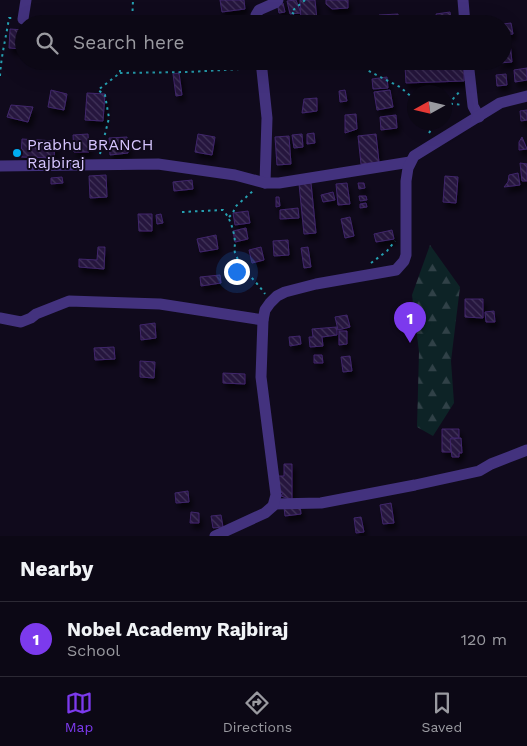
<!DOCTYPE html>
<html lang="en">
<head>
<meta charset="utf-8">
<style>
	:root { --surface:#0c0815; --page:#15111e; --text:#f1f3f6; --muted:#9a9aa0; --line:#2c2934; --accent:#7c3aed }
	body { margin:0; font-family:"Work Sans",sans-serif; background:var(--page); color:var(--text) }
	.compass { position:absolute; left:407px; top:85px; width:45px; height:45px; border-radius:50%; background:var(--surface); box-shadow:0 5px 20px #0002; rotate:262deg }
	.you { position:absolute; left:236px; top:271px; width:18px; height:18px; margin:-12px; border:4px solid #fff; border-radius:50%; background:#1a73e8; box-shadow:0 0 0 8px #1a73e833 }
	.badge { display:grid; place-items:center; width:32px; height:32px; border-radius:50%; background:var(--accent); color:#fff; font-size:16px; font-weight:700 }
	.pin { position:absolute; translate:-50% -41px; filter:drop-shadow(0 1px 2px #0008) }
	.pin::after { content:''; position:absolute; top:26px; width:18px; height:15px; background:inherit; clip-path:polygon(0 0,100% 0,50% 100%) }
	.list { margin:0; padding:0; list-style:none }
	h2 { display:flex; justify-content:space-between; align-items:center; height:65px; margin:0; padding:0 20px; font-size:21px }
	h2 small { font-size:16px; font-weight:400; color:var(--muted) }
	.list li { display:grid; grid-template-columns:32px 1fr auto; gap:15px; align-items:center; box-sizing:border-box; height:75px; padding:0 20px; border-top:1px solid var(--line) }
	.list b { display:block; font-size:19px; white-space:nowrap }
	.list p { margin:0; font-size:16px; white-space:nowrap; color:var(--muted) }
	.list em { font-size:16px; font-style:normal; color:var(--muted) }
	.icon { flex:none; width:28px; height:28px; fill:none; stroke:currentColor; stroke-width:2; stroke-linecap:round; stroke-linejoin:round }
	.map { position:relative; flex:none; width:527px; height:536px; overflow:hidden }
	.search { position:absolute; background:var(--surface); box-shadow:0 5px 20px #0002; left:15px; right:15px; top:15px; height:55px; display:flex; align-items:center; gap:12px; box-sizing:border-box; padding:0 18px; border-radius:28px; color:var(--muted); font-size:19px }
	.sheet { height:140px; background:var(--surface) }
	nav { display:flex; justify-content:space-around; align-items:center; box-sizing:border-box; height:70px; border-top:1px solid var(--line); background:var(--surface); font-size:14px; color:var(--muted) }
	nav a { display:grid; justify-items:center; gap:2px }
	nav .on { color:var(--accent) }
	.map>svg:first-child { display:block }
	.forest { fill:url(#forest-firs) }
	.building { fill:url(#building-back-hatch); stroke:#40266b; filter:url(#shadow) }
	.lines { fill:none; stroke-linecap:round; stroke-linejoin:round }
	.path { stroke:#26a1b2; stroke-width:2; stroke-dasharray:2.5 4; stroke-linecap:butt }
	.street { stroke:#43327e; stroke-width:11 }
	.poi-dot { fill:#00acf0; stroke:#100a1c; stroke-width:2 }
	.labels { text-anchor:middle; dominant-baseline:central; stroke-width:4; stroke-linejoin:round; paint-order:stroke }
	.poi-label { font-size:16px; fill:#d6c5ff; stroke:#100a1c; text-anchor:start }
</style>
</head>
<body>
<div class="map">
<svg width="527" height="536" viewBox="0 0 527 536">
	<defs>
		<pattern id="forest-firs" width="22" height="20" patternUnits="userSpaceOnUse" patternTransform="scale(1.25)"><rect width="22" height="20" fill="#0d2326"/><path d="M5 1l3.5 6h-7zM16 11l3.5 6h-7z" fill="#304147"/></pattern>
		<pattern id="building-back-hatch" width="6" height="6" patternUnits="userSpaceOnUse" patternTransform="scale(1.25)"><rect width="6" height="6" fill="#25153e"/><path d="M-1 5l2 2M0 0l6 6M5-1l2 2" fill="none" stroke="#44365b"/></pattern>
		<filter id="shadow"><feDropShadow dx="3" dy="5.5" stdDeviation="2.5" flood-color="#0009"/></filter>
	</defs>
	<rect width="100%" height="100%" fill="#100a1c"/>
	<polygon class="forest" points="430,245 460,287 451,361 454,403 433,436 417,427 419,352 412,295"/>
	<g class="building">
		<polygon points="220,0 244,0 245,9 222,12"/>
		<polygon points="296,0 301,13 290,14 287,1"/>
		<polygon points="300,0 315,0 317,20 301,22"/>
		<polygon points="326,0 348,0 348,8 332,9 326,4"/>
		<polygon points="277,2 283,3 285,12 279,13"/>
		<polygon points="450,12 452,24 438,24 436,14"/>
		<polygon points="398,14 399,24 379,24 379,15"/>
		<polygon points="297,18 297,24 289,24 289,19"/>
		<polygon points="373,19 374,24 351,24 350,22"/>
		<polygon points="511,23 513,34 503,35 503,24"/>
		<polygon points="10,29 24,30 24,49 9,48"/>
		<polygon points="510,43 512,62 498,63 497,61 503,61 503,44"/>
		<polygon points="364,61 382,61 382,62 364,63"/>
		<polygon points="464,63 464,81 406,83 405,65"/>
		<polygon points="527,68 527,80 515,82 514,70"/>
		<polygon points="179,73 182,95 176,96 173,74"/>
		<polygon points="506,74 507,85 497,86 496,75"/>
		<polygon points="387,77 388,88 373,89 372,79"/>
		<polygon points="51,90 67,94 64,110 48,107"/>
		<polygon points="345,90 347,101 340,102 339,91"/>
		<polygon points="390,90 393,107 377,110 374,92"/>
		<polygon points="87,93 105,94 103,121 85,120"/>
		<polygon points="317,98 317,111 302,113 304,99"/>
		<polygon points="11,105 33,107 28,122 7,117"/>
		<polygon points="527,110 527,120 521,121 520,111"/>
		<polygon points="356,114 357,129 345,133 345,115"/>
		<polygon points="396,115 397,128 381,130 380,117"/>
		<polygon points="314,133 315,143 307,144 307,134"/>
		<polygon points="88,134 89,152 74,152 73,135"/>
		<polygon points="198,134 215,137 212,155 195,152"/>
		<polygon points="302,134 303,147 294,148 292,135"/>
		<polygon points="376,134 379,162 361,164 358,136"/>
		<polygon points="289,136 291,164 277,165 275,137"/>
		<polygon points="127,137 128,153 110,155 109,138"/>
		<polygon points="522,137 527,149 519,150 519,142"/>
		<polygon points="22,139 55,141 54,158 21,157"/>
		<polygon points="520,163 527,164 527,181 522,181"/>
		<polygon points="518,173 520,185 504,187 508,182 509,175"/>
		<polygon points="106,175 107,197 90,198 89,176"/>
		<polygon points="445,176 458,177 456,203 443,202"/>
		<polygon points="62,177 63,183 51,184 51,178"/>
		<polygon points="192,180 193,189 174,191 173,182"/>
		<polygon points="311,183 316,233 304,234 299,184"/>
		<polygon points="347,183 350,204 338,205 336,184"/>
		<polygon points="358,183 364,183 365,188 359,189"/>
		<polygon points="333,192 335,200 323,202 321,195"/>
		<polygon points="359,196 366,196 367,200 360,201"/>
		<polygon points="276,197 279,197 280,206 276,207"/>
		<polygon points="366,203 367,207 360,208 360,204"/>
		<polygon points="298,208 299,218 280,219 280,210"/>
		<polygon points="248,211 250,223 235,225 233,213"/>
		<polygon points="138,214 152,214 152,231 139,231"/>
		<polygon points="161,214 163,223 157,224 156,215"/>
		<polygon points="350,217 354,236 345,238 341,219"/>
		<polygon points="246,228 248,239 235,242 233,231"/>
		<polygon points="392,230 394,239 376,242 374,234"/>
		<polygon points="216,235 218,249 200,252 197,239"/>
		<polygon points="288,240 289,255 274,256 273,241"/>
		<polygon points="98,247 105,247 104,269 79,267 79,259 97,260"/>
		<polygon points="261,247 264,260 252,263 249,250"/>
		<polygon points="308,247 311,267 304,268 301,248"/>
		<polygon points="220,275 221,283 201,286 200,277"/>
		<polygon points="465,299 483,299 483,318 465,317"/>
		<polygon points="494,311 495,322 486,322 485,312"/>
		<polygon points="347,315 350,327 338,330 335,317"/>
		<polygon points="155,323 156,338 141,340 140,325"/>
		<polygon points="337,327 337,335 322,337 323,346 310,347 309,337 313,337 312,329"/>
		<polygon points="339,331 347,331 347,344 339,345"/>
		<polygon points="300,336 301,344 290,346 289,337"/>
		<polygon points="114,347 115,359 95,360 94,348"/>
		<polygon points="314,355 322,355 323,363 314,363"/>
		<polygon points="350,356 352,371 343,372 341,357"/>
		<polygon points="140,361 155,362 154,378 140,377"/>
		<polygon points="223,373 245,374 245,384 223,383"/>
		<polygon points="442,429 459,429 459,438 451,438 451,452 442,452"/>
		<polygon points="461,438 462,453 459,453 459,457 452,457 450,439"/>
		<polygon points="284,464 292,464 292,500 281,496 283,493 278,491 278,476 284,476"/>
		<polygon points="188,491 189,502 176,503 175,493"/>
		<polygon points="391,503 394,523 383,524 380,505"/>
		<polygon points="300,505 301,514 285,516 284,507"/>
		<polygon points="191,512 199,513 199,523 190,523"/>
		<polygon points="221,515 223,527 213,528 211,516"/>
		<polygon points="361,517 364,532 356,533 354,518"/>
	</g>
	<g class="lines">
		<g class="path">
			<polyline points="305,0 291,12 311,24"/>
			<polyline points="34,20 79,24"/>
			<polyline points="132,24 133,0"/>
			<polyline points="352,61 357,65 400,87 414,99"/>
			<polyline points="120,73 188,72 240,69 252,65"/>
			<path d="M0,76c1,-20 6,-38 9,-58h3"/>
			<polyline points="444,103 463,105"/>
			<polyline points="444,109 461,90"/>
			<polyline points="429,133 436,122"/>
			<polyline points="100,154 109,118 105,95 98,90 120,73 120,62 122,61"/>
			<path d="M182,212l41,-2c7,8 11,20 12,32 0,4 -1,7 0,11 7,18 20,26 30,41"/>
			<polyline points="229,217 233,213 235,207 254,190"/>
			<polyline points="371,263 387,251 395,241"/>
		</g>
		<g class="street">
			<polyline points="463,0 465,24"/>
			<polyline points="23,19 26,0"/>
			<polyline points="256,24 256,15 259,10 275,3 278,0"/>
			<polyline points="261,61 267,118 265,183"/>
			<polyline points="468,61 473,106 479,117"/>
			<polyline points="0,166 158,164 235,175 265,183 279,183 410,162"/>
			<polyline points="0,318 21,322 31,318 36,314 69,301 160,304 263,320"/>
			<polyline points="274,504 321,503 415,485 479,471 491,464 527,450"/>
			<polyline points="215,536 265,513 273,506 276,495 261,377 263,320 265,310 270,303 277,296 285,292 316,284 396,270 404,261 406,255 406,181 408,168 414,156 500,103 527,96"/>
		</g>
	</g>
	<circle class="poi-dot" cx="17" cy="153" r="5"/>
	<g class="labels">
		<g class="poi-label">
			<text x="27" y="144">Prabhu BRANCH<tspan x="27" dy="18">Rajbiraj</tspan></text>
		</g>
	</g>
</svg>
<svg class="compass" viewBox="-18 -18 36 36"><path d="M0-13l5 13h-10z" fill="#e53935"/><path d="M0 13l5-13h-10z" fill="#9a9aa0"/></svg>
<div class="you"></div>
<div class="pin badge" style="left:410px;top:343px">1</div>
<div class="search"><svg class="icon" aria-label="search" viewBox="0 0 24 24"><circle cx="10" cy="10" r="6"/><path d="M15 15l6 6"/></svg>Search here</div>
</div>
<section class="sheet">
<h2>Nearby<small></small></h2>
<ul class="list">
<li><span class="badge">1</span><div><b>Nobel Academy Rajbiraj</b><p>School</p></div><em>120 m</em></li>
</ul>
</section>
<nav>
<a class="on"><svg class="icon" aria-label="map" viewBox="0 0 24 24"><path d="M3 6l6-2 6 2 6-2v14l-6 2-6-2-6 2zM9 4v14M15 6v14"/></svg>Map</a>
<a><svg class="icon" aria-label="directions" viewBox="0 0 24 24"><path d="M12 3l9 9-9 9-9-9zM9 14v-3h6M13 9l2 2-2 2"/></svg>Directions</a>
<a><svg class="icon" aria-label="saved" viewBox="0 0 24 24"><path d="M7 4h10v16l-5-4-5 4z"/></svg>Saved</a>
</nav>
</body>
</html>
